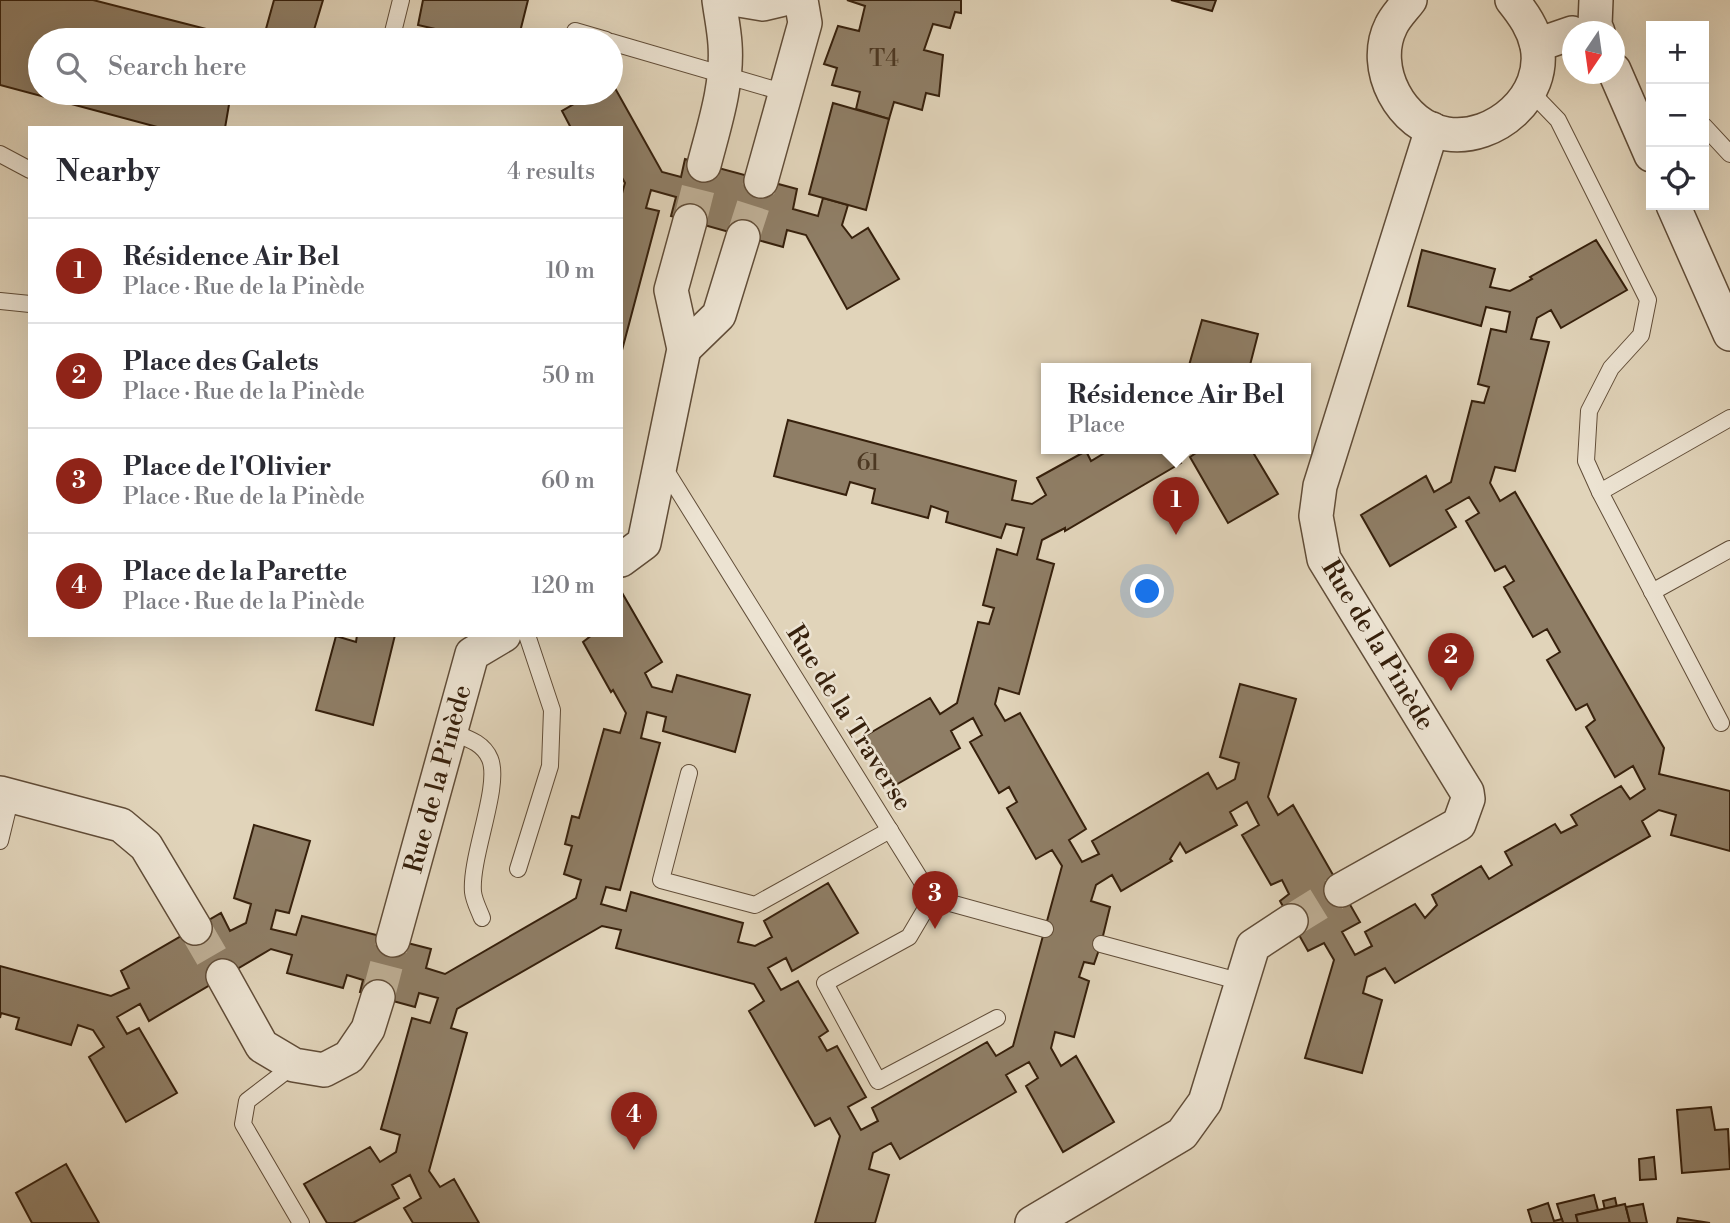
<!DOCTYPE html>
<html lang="en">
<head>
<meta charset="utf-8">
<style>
	:root { --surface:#fff; --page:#f2f2f3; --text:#2b2b33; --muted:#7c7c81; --line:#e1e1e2; --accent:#8f2418 }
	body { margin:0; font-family:"Libre Bodoni",serif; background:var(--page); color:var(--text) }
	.controls { position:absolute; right:21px; top:21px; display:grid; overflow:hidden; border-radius:0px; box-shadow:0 7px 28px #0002 }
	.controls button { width:63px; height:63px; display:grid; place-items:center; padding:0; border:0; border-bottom:2px solid var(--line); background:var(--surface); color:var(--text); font:35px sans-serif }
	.compass { position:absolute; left:1562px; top:21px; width:63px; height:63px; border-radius:50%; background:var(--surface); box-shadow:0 7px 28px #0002; rotate:193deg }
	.you { position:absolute; left:1148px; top:592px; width:24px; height:24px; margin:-18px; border:5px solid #fff; border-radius:50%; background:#1a73e8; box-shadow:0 0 0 10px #1a73e833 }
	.badge { display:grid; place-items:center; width:46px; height:46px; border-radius:50%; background:var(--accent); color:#fff; font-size:23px; font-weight:700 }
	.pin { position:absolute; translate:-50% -58px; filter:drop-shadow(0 2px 4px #0008) }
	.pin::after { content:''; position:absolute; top:37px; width:24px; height:21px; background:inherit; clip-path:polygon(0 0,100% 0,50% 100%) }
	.popup { position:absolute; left:1041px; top:363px; width:270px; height:91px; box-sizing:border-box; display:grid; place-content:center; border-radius:0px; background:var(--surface); filter:drop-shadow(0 2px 5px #0005); font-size:23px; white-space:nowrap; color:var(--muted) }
	.popup b { font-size:26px; color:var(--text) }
	.popup::after { content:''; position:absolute; left:50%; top:100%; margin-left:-14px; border:14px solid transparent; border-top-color:var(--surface) }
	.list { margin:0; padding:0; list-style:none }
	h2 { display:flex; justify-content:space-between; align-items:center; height:91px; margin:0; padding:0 28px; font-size:30px }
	h2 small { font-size:23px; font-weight:400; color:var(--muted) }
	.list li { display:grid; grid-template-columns:46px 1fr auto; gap:21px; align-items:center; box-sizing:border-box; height:105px; padding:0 28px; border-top:2px solid var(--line) }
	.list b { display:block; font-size:26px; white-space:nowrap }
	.list p { margin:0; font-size:23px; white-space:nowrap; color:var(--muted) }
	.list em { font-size:23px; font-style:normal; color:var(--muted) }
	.icon { flex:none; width:38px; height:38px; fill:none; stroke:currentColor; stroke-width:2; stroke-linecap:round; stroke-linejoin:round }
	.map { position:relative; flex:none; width:1730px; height:1223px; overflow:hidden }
	.search { position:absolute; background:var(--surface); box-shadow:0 7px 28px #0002; left:28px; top:28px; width:595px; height:77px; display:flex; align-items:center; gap:18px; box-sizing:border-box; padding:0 24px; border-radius:38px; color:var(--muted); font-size:26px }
	.panel { position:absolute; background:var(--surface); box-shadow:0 7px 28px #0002; left:28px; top:126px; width:595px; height:511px; border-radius:0px }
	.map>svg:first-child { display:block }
	.building { fill:#8f7e66; stroke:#36200c; stroke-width:2 }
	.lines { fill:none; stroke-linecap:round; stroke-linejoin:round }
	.minor-tunnel { stroke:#bfb097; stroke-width:33; stroke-dasharray:33 17; stroke-linecap:butt }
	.service-casing { stroke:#614d38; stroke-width:18 }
	.minor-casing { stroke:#614d38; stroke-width:36 }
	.service { stroke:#ece3d2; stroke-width:16 }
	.minor { stroke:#ece3d2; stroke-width:33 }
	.labels { text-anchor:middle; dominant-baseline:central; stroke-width:5; stroke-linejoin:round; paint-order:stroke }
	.number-label { font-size:23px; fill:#4c3822 }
	.street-label { font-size:26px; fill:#36200c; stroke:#ece3d2 }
</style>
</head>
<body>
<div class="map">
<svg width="1730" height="1223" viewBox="0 0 1730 1223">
	<rect width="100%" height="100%" fill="#e1d4ba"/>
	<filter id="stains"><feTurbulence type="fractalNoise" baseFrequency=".00286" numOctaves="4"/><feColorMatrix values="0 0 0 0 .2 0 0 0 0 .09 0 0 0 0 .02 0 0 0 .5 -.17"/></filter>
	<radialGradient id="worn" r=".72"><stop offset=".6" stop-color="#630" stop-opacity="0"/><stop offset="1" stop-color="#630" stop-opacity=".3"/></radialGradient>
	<g class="building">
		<polygon points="0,0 93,0 214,31 212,40 40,40 40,93 231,93 225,128 161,128 0,85"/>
		<polygon points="274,0 323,0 311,40 278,40 264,36"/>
		<polygon points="423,0 528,0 518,40 483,40 418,25"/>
		<polygon points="961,0 961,13 955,12 950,28 933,24 924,50 943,55 939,96 926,93 922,110 894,102 889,119 856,109 860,92 832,85 837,68 824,64 838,26 859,31 865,6 847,0"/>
		<polygon points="1171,0 1216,0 1212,11"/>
		<polygon points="611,81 662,172 681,177 685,159 797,189 793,209 818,216 823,198 848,205 842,225 852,238 868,228 899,279 847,309 806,235 787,230 783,247 690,221 671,216 676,197 651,190 646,208 659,211 621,354 621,197 625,183 621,176 621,128 571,128 562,111 593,93 611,93"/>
		<polygon points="833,103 889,119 866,210 809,194"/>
		<polygon points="1596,240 1627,290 1561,328 1551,310 1537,318 1531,339 1549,342 1515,471 1495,467 1490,483 1500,501 1515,492 1664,748 1659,774 1730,791 1730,851 1671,835 1676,815 1659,810 1642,821 1650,836 1445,954 1395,983 1385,968 1367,977 1363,993 1382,1000 1362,1073 1305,1058 1334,960 1324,943 1308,951 1280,901 1289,894 1282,880 1271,885 1242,835 1259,825 1247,802 1230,812 1237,825 1186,853 1180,843 1170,859 1172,861 1121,891 1112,875 1096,885 1091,901 1110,907 1101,944 1094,964 1084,962 1079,977 1089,981 1074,1037 1055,1032 1051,1048 1061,1066 1076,1056 1114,1122 1063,1152 1026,1086 1038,1078 1029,1062 1006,1075 1016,1092 900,1159 891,1143 873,1153 869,1169 889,1175 875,1223 815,1223 840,1136 830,1118 815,1126 749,1011 764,1001 754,984 616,948 621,930 602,926 457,1009 451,1028 467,1033 429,1171 440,1187 454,1179 479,1223 413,1223 404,1208 421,1198 410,1175 392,1185 399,1198 353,1223 327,1223 304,1184 370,1147 380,1162 396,1152 400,1135 381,1129 412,1018 430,1023 438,998 419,993 415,1007 360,992 363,980 347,975 343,988 287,973 292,955 271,949 149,1021 140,1004 117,1017 127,1034 139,1028 177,1093 126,1122 89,1057 104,1047 93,1030 78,1025 71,1045 16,1029 19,1018 1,1013 0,1018 0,966 111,996 129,988 121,971 221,913 230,931 246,923 251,904 234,898 254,825 310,841 289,913 276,910 271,929 296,935 302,916 431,949 426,968 445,974 576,898 581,880 564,874 572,846 565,844 572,816 579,818 604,729 620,733 626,713 613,690 611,692 583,642 592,635 621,635 621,591 662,662 645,673 652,687 672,692 677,675 750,695 735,752 663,731 666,717 647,712 641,738 660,743 620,890 606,887 601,904 626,911 631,892 743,923 738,942 755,946 772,937 764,921 828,883 858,933 792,971 786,958 768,968 781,990 798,981 828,1031 819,1037 827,1051 837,1046 866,1097 848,1107 861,1130 878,1121 872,1108 987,1042 996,1056 1013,1046 1062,866 1052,850 1036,859 1007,808 1017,802 1009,787 999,793 970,742 982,735 973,718 951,731 960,748 894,786 865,736 930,698 940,714 957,703 978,622 989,624 994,608 983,605 997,549 1017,555 1024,528 1006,524 1001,538 946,522 948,512 931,506 928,518 872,503 875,489 850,482 846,495 774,476 788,420 1016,481 1012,500 1032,504 1046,495 1037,478 1086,451 1091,461 1106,452 1105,449 1173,449 1181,463 1065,531 1065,528 1042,540 1037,559 1054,564 1019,694 999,688 995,704 1005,721 1020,713 1086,829 1069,840 1082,862 1099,854 1092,841 1208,773 1217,789 1235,779 1239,763 1220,757 1240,684 1296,699 1268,797 1278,815 1293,805 1360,922 1342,932 1355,955 1372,946 1365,932 1415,904 1425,918 1437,905 1432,895 1481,866 1489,879 1512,865 1505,852 1555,824 1561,833 1577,825 1571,815 1621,786 1630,799 1645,789 1633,766 1615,777 1586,727 1595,720 1587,704 1576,710 1547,660 1560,652 1547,629 1533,637 1504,587 1514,581 1505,566 1495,571 1466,521 1479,513 1469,497 1446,510 1456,527 1390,566 1361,515 1426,476 1434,492 1451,482 1472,401 1484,403 1489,387 1478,384 1491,329 1506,332 1510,312 1486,307 1481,326 1408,306 1422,250 1495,269 1490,287 1510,291 1532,279 1530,277"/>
		<polygon points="1202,320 1258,334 1249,369 1188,369"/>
		<polygon points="1202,449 1251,449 1278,494 1228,523 1190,457"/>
		<polygon points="357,635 395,635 373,725 316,710 336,636 356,642"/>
		<polygon points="1711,1107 1715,1130 1728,1129 1730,1169 1682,1173 1677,1110"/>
		<polygon points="1654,1157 1656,1179 1640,1180 1639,1159"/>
		<polygon points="66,1164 99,1223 32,1223 16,1193"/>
		<polygon points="1594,1195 1598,1210 1576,1215 1578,1223 1563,1223 1557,1204"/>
		<polygon points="1615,1198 1617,1207 1605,1210 1603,1201"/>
		<polygon points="1548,1203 1554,1221 1562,1219 1563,1223 1532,1223 1528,1210"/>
		<polygon points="1625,1204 1630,1223 1578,1223 1576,1215"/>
		<polygon points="1643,1204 1647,1223 1630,1223 1626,1207"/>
		<polygon points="1678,1218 1710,1223 1677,1223"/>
	</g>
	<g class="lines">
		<g class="minor-tunnel">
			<polyline points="690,221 704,165"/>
			<polyline points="743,237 761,181"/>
			<polyline points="1291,921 1341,890"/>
			<polyline points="195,928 223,976"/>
			<polyline points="378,997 393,940"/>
		</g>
		<g class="service-casing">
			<g id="service">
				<polyline points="391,40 401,0"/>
				<polyline points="572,40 575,31 606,40"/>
				<polyline points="611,42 786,93"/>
				<polyline points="1530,91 1558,120 1648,300 1641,335 1611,368 1589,411 1586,461 1600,492"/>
				<polyline points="1704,126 1730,154"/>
				<polyline points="0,154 30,170"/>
				<polyline points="0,301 30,304"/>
				<polyline points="663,466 932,898 1045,929"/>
				<polyline points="1652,592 1730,549"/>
				<polyline points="1721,723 1600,492 1730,418"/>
				<path d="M451,732c15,6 32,10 39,27 11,27 -20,98 -17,133 1,9 6,18 9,26"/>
				<polyline points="689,773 661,880 755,905 890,830"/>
				<polyline points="0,841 11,796"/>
				<polyline points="518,869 550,766 552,710 527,635"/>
				<polyline points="932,898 909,937 825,983 878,1081 997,1018"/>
				<polyline points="1101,944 1242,982"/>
				<polyline points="294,1065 247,1101 243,1124 301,1223"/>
			</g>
		</g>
		<g class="minor-casing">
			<g id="minor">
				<polyline points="739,0 763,4 780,0"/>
				<path d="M1410,0c-6,8 -15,17 -19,26 -21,42 10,101 56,108 48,7 100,-38 90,-88 -4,-18 -13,-31 -25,-46"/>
				<polyline points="1596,0 1595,25 1598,32"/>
				<polyline points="1537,45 1572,33"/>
				<polyline points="1614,70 1651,155"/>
				<path d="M704,165c10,-39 24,-80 21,-121 -1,-15 -4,-29 -6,-44"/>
				<polyline points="761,181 805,23 801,0"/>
				<polyline points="1673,205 1730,334"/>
				<polyline points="684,349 719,315 743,237"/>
				<polyline points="621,560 644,543 684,349 671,290 690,221"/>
				<polyline points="0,793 121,825 146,846 195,928"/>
				<polyline points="1341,890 1459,824 1468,799 1467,792 1324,559 1316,516 1320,486 1432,129"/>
				<polyline points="393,940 472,654 504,635"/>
				<polyline points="223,976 262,1046 294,1065 324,1070 349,1057 368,1029 378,997"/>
				<polyline points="1032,1223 1182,1134 1205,1102 1253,946 1291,921"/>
			</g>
		</g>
		<use href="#service" class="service"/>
		<use href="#minor" class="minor"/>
	</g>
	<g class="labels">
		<g class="number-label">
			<text x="884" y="59">T4</text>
			<text x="868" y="463">61</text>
		</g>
		<g class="street-label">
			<text transform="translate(1378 645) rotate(59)">Rue de la Pinède</text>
			<text transform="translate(849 718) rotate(58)">Rue de la Traverse</text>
			<text transform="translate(438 779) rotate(-75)">Rue de la Pinède</text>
		</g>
	</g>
	<rect width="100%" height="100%" filter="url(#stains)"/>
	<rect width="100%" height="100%" fill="url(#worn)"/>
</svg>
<div class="controls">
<button>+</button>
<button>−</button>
<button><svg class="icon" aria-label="locate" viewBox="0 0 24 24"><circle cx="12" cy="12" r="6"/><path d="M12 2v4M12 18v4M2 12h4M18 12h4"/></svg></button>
</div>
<svg class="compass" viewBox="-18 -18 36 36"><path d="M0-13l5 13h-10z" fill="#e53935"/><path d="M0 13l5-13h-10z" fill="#7c7c81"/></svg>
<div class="you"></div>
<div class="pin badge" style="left:1176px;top:535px">1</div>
<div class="popup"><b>Résidence Air Bel</b>Place</div>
<div class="pin badge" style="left:1451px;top:691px">2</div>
<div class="pin badge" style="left:935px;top:929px">3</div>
<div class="pin badge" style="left:634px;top:1150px">4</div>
<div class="search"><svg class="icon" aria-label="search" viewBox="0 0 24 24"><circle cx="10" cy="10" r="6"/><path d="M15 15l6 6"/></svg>Search here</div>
<section class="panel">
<h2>Nearby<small>4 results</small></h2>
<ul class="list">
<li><span class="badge">1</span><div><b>Résidence Air Bel</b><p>Place · Rue de la Pinède</p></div><em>10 m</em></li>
<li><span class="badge">2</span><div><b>Place des Galets</b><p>Place · Rue de la Pinède</p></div><em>50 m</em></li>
<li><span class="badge">3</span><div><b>Place de l'Olivier</b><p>Place · Rue de la Pinède</p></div><em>60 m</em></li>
<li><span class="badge">4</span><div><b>Place de la Parette</b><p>Place · Rue de la Pinède</p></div><em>120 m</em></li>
</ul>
</section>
</div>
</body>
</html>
